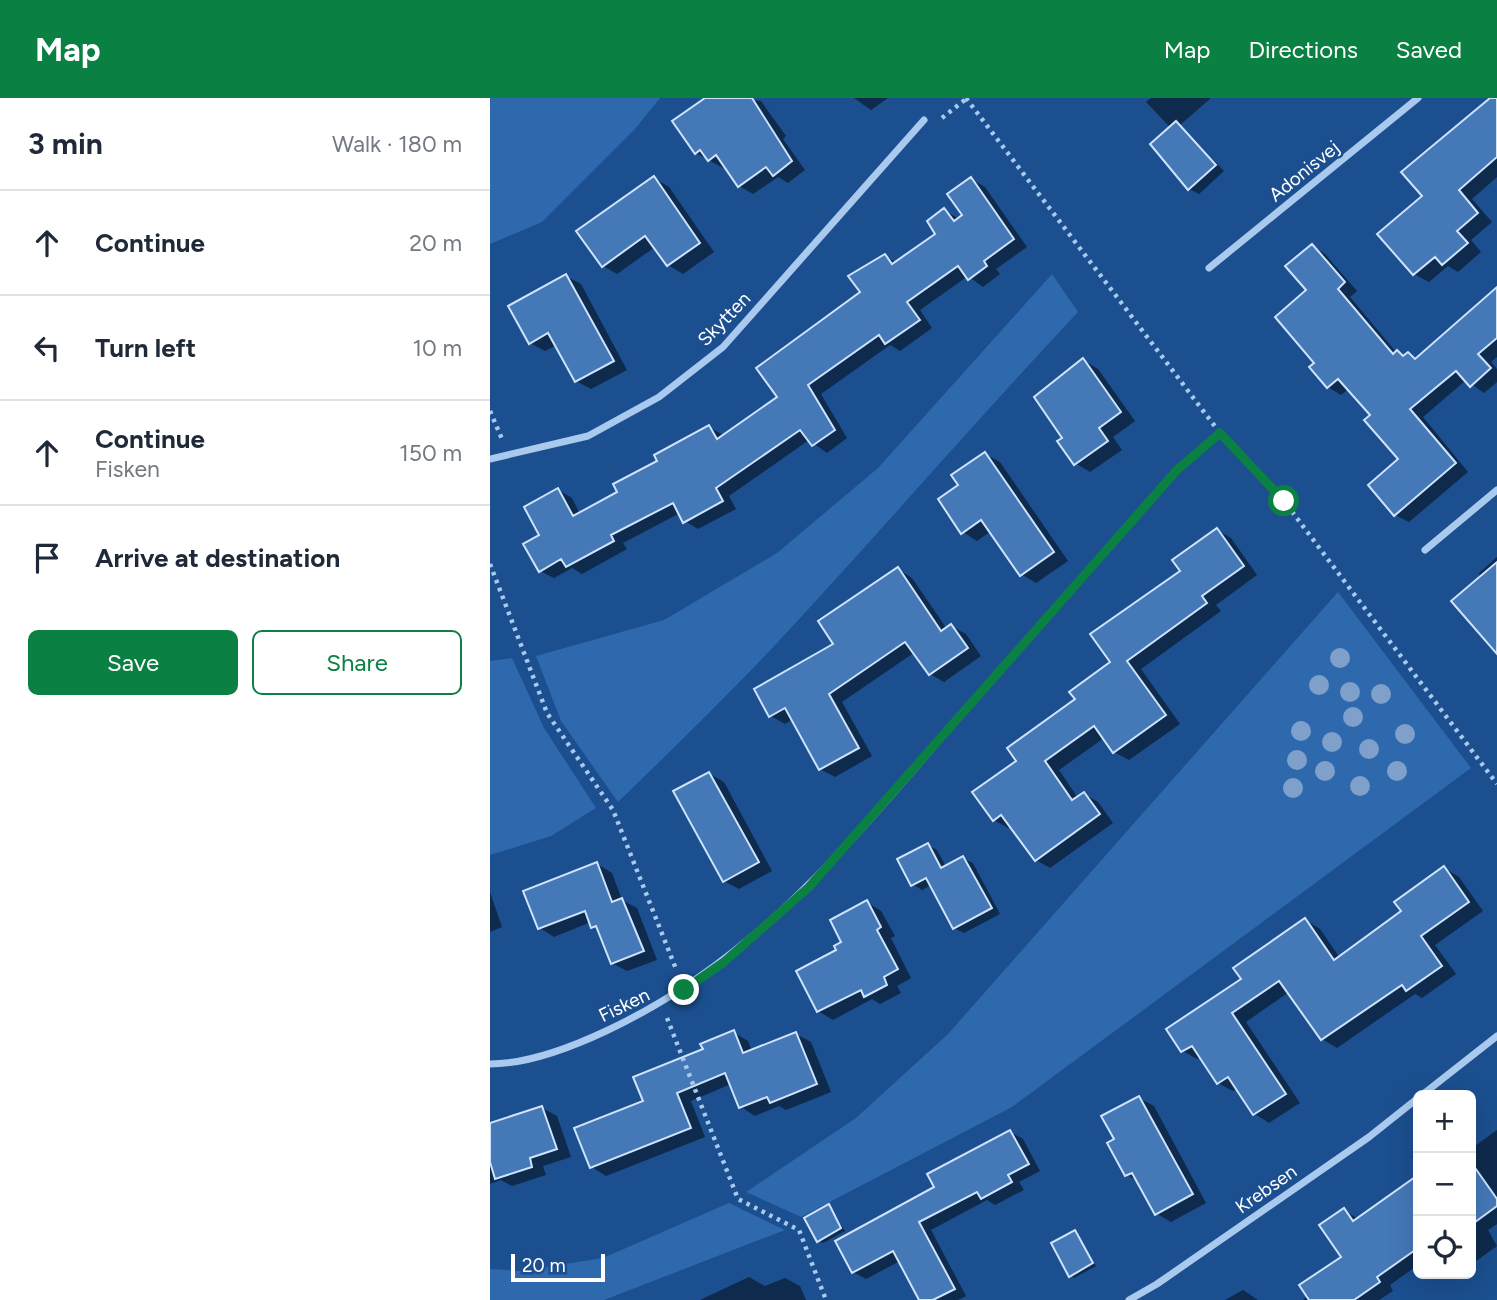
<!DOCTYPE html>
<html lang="en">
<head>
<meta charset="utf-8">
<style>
	:root { --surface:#fff; --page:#f6f6f7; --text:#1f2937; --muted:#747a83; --line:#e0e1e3; --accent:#0b8043 }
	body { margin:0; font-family:Figtree,sans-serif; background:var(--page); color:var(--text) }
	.controls { position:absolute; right:21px; bottom:21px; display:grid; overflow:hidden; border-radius:10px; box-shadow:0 7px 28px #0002 }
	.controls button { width:63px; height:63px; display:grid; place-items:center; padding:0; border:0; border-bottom:2px solid var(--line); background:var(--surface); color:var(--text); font:35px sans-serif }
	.scale { position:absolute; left:21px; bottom:18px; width:94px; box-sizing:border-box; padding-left:7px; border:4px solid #fff; border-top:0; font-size:19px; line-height:24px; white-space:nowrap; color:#fff; -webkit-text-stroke:5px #1b4f8f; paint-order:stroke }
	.stop { position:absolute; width:21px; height:21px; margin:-16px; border:5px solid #0b8043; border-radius:50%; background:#fff }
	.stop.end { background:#0b8043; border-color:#fff; box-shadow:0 2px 7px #0008 }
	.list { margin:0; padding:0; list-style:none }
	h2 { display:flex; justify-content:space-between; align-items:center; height:91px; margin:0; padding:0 28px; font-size:30px }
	h2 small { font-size:23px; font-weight:400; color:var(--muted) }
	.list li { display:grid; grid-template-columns:46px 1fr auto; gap:21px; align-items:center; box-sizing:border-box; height:105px; padding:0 28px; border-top:2px solid var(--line) }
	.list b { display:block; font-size:26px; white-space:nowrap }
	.list p { margin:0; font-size:23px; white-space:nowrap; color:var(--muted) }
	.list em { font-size:23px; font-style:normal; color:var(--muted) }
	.actions { display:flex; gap:14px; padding:21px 28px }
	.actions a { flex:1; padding:16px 0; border:2px solid var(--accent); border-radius:10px; text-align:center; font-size:24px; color:var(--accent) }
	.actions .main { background:var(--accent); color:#fff }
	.icon { flex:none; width:38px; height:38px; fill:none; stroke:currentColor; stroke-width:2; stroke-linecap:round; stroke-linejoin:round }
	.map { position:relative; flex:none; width:1007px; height:1202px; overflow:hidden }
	header { display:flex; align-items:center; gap:42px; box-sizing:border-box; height:98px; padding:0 35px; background:var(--accent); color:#fff }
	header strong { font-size:33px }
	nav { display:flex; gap:38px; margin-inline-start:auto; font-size:24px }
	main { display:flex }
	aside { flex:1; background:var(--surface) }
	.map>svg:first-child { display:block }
	.green { fill:#2e69ad }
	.shadow { fill:#0007 }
	.building { fill:#4478b7; stroke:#cfe3fa; stroke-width:2 }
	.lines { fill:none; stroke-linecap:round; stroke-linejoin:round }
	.path { stroke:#a9c9ee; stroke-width:4.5; stroke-dasharray:3.5 5; stroke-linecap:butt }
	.street { stroke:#a9c9ee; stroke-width:7 }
	.tree { fill:#7ea0ca }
	.route { stroke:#0b8043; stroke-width:9 }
	.labels { text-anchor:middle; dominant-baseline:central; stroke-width:5; stroke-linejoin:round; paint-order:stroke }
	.street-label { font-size:19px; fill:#fff; stroke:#1b4f8f }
</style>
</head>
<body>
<header>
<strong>Map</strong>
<nav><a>Map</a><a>Directions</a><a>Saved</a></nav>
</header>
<main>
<aside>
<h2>3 min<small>Walk · 180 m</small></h2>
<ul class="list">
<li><svg class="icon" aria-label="ahead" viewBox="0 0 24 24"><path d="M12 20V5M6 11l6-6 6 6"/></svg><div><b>Continue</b></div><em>20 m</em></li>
<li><svg class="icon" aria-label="left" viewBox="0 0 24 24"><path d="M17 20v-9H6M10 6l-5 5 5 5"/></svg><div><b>Turn left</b></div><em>10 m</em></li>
<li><svg class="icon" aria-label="ahead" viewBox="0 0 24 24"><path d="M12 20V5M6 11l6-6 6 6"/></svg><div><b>Continue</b><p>Fisken</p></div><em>150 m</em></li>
<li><svg class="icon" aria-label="arrive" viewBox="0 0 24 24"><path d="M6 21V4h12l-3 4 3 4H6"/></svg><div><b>Arrive at destination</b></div></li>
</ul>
<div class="actions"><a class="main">Save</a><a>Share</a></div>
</aside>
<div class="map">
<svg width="1007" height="1202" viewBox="0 0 1007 1202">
	<rect width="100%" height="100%" fill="#1b4f8f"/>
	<g class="green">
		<polygon points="0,0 170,0 145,31 52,124 0,146"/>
		<path d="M562,176l26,38c-94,100 -183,203 -276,304 -59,65 -121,125 -184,186l-57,-81 -25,-65 128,-36 113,-67 101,-85z"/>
		<polygon points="848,494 981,670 522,1009 311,1119 256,1094 366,1020 458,936"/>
		<polygon points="22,560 54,630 106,710 61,738 0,757 0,563"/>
		<polygon points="239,1105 295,1132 114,1202 0,1202 0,1171 31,1173 113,1160"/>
	</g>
	<g class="shadow">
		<polygon points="234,0 271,3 296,38 293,41 315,72 298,85 288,79 263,96 249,88 235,68 233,70 206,55"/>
		<polygon points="364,0 398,0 381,12"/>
		<polygon points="661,0 721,0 690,27 734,73 709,96 699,91 681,30 656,4"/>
		<polygon points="1001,0 1007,0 1007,79 982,101 1002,124 981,142 991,154 968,174 958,168 939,184 924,176 934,98"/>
		<polygon points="164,80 179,89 224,154 193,176 178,167 165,149 127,176 113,168"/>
		<polygon points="481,81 495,89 537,149 506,171 510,176 493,189 478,178 430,212 442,230 410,253 400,247 331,296 357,340 337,355 319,342 239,398 246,411 208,431 195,423 190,415 133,445 137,451 92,476 82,470 64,480 50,473 51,438 68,392 82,400 90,416 129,394 219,329 233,337 290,300 372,195 395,158 407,165 448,136 454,112 469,121 474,117"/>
		<polygon points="822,148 835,156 867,193 860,199 906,254 915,259 918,256 928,261 1007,191 1007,259 1001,264 1007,271 1007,284 994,295 976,282 933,319 978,374 919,424 905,417 910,362 882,318 859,291 851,297 838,289 821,270 826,265 818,192"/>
		<polygon points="76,178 91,186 137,272 101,291 86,283 67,247 55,253 40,245"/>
		<polygon points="593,262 608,271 645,323 623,339 632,352 600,374 585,365 575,340"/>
		<polygon points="495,356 510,364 578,463 546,485 531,476 501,433 487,443 473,434 470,388"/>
		<polygon points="727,432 741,440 767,477 726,507 731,513 651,571 690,626 639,662 624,654 614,640 569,672 588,700 594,696 608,704 623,725 560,770 546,762 522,728 518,730 504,722 528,663 623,565"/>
		<polygon points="1007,459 1007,547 989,475"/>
		<polygon points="408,471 422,480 457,531 461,528 476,536 491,558 454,584 440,576 425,554 352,604 382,658 345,679 330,671 303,621 295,626 281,618 346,547"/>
		<polygon points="219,676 234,684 282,773 249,791 234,783"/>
		<polygon points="438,747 447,752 456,769 473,760 483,765 510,816 474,835 464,830 441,787 432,792 422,786"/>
		<polygon points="107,766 122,775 132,802 147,810 167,862 137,873 122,865 110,833 101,824 64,839 50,830"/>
		<polygon points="954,770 969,779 993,813 945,847 966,876 932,900 925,896 847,950 832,941 799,894 756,924 810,1005 779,1025 765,1016 748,990 743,993 728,985 711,959 707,961 693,953 753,881 815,822 830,831 850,860 913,813"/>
		<polygon points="0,794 12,829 0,834"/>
		<polygon points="377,804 391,813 405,838 401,840 421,880 407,888 411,895 390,906 382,901 343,922 328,913 349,853"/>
		<polygon points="243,934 258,943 262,953 306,936 321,944 341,994 296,1012 289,1008 265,1018 251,1009 241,986 201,1003 215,1039 116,1078 102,1069 155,1004 215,952"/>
		<polygon points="649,1000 664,1008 716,1105 681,1124 666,1115 649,1084 637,1077 626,1042"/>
		<polygon points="52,1010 67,1018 81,1059 53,1068 56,1077 22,1088 11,1082 0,1086 0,1027"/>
		<polygon points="1007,1032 1007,1126 998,1132 1007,1148 986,1163 981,1160 981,1042 985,1048"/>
		<polygon points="520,1034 533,1041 550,1073 529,1084 534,1092 505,1107 497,1102 441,1132 476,1198 468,1202 431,1202 410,1163 376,1181 363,1174 446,1090"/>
		<polygon points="928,1055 928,1068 922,1059"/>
		<polygon points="928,1079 928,1167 900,1187 903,1193 889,1202 813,1202 853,1160 854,1112 868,1121"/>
		<polygon points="339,1108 355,1133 333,1145 328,1143"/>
		<polygon points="585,1134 606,1168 584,1180 580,1177"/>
		<polygon points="259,1179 275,1188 295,1180 310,1188 316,1202 210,1202"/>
		<polygon points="753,1192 768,1202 735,1202"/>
	</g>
	<g class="building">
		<polygon points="215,0 262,0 302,63 283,78 276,69 248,89 226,57 218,63 210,52 205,56 182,23"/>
		<polygon points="1000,0 1007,0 1007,59 969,92 988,115 967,133 978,145 952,167 945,159 923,177 887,136 932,98 911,74"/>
		<polygon points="686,23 726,67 698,92 660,46"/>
		<polygon points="164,78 210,145 177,168 155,138 112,169 86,133"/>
		<polygon points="481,79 524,141 494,163 497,168 478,182 468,168 417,204 430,222 395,246 389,237 318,287 345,332 322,348 310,332 226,390 233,403 193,425 183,405 121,437 124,443 76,469 71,461 49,474 33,446 49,437 34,409 68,390 83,418 127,394 123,386 167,363 164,357 219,327 227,341 287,299 266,270 370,194 358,178 395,156 402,166 445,136 437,123 454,110 464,123 472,117 457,96"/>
		<polygon points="822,146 855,184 848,191 903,256 907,252 913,258 918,254 925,261 1007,189 1007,240 988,256 1001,270 980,289 966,273 920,311 966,365 904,418 878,387 908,361 874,322 880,317 848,281 837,290 819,269 824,265 785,219 816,192 795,168"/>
		<polygon points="76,176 124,263 85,284 58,235 39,246 18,208"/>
		<polygon points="593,260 631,314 609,330 618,343 584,367 567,343 572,340 544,299"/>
		<polygon points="495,354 564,454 530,478 491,422 471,436 448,401 468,387 461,377"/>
		<polygon points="727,430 754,468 712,498 717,505 637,563 676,617 623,655 604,628 555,663 582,702 594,694 610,716 545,763 511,717 503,723 482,694 526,663 517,650 585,601 579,594 620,564 600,536 690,473 682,462"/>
		<polygon points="1007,464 1007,556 961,503"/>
		<polygon points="408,469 451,533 461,526 478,550 439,577 415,544 339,596 369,650 329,672 295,610 279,619 264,591 343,546 328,523"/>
		<polygon points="219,674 269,764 233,784 183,693"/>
		<polygon points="438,745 451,770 473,758 502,810 463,831 436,780 421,788 407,761"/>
		<polygon points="107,764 122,804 132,800 154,853 121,866 106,828 101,830 95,813 48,831 33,793"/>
		<polygon points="954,768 979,804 931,838 952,868 916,893 912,887 831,942 789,883 742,915 796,996 763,1017 738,979 727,986 702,948 691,954 676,931 751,881 743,870 815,820 844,862 911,813 904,804"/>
		<polygon points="377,802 391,829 387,832 408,871 394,879 397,887 374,899 371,892 327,914 306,873 346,852 344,848 351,844 340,822"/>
		<polygon points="244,932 253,955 306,934 327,986 280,1005 277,999 249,1010 235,975 187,995 201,1030 100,1070 84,1030 153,1003 143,979 213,951 210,946"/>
		<polygon points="649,998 703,1096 665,1117 642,1075 635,1078 617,1045 624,1041 611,1018"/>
		<polygon points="52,1008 67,1051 40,1060 42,1069 5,1081 0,1064 0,1025"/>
		<polygon points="520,1032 539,1066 518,1077 522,1084 491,1101 487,1094 429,1124 465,1191 443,1202 429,1202 403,1153 362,1175 345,1143 444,1089 437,1076"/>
		<polygon points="981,1064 1007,1101 1007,1108 981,1127"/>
		<polygon points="928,1077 928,1150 887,1179 890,1184 864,1202 819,1202 809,1187 851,1159 829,1127 854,1110 863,1123"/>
		<polygon points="339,1106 351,1130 327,1144 314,1120"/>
		<polygon points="585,1132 603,1165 579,1179 561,1145"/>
	</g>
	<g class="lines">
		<g class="path">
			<polyline points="476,0 730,335 794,403 1007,686"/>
			<polyline points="452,20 476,1"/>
			<polyline points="0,313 12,341"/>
			<polyline points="702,360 730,335"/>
			<polyline points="0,466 57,615 123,712 186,871"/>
			<polyline points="177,920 248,1101 309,1132 336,1202"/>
		</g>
		<g class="street">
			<polyline points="719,170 928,0"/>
			<polyline points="0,361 98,338 169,299 233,249 434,22"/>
			<polyline points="935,452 1007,392"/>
			<path d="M0,966c39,0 82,-17 116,-33 154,-72 248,-194 357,-318 72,-81 143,-162 214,-243"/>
			<polyline points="932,997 1007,938"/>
			<polyline points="639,1202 667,1186 879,1039 928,1000"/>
		</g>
	</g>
	<g class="tree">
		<circle cx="850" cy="560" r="10"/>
		<circle cx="829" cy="587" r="10"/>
		<circle cx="860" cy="594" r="10"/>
		<circle cx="891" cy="596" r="10"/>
		<circle cx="863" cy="619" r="10"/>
		<circle cx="811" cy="633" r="10"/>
		<circle cx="915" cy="636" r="10"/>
		<circle cx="842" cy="644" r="10"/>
		<circle cx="879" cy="651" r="10"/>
		<circle cx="807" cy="662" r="10"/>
		<circle cx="835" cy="673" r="10"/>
		<circle cx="907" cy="673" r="10"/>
		<circle cx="870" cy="688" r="10"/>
		<circle cx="803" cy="690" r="10"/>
	</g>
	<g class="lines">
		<polyline class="route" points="194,892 234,864 319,789 687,372 730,335 794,403"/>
	</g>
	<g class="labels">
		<g class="street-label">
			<text transform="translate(814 73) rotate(-39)">Adonisvej</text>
			<text transform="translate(234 221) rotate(-46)">Skytten</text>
			<text transform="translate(134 907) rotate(-26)">Fisken</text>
			<text transform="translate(776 1091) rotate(-35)">Krebsen</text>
		</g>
	</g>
</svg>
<div class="controls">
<button>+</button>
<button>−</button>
<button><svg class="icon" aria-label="locate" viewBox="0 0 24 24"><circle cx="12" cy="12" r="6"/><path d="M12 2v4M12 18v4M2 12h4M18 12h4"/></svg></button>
</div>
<div class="scale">20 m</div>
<div class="stop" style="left:794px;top:403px"></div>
<div class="stop end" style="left:194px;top:892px"></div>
</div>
</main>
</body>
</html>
